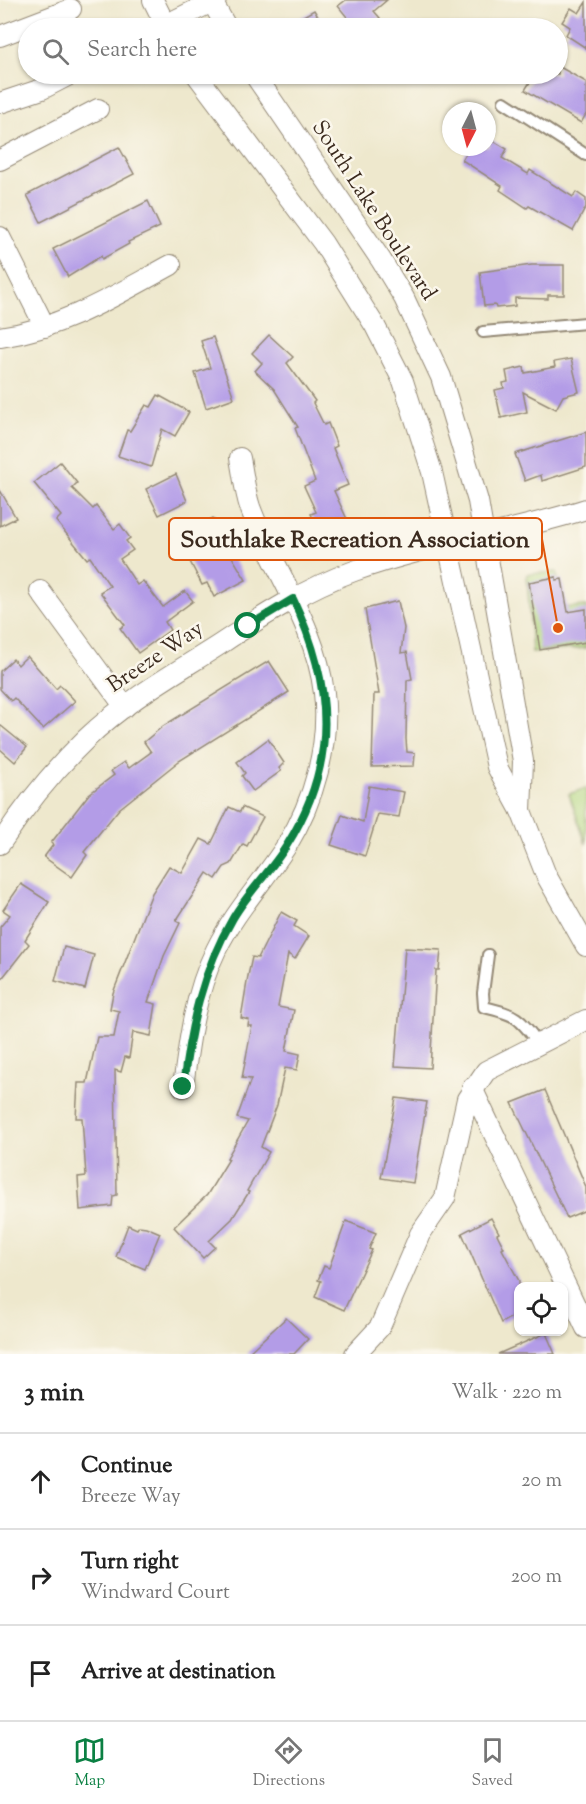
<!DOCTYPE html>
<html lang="en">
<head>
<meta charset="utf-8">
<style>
	:root { --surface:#fff; --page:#f2f2f2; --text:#222; --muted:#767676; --line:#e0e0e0; --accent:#0b8043 }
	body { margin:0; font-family:"Sorts Mill Goudy",serif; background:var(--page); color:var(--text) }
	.controls { position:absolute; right:18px; bottom:18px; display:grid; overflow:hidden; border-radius:12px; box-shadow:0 2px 4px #0004 }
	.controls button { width:54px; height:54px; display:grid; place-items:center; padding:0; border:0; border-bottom:2px solid var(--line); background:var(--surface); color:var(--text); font:30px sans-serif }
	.compass { position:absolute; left:442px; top:102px; width:54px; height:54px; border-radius:50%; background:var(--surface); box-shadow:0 2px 4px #0004; rotate:186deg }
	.stop { position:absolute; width:18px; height:18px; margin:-14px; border:4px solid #0b8043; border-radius:50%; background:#fff }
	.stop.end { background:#0b8043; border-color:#fff; box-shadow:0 2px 6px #0008 }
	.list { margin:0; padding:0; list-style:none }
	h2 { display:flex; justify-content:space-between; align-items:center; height:78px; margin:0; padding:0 24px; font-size:26px }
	h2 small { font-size:20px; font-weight:400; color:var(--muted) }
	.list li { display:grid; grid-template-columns:39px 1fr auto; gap:18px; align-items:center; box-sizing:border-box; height:96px; padding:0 24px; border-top:2px solid var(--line) }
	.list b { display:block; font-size:22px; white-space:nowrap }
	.list p { margin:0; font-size:20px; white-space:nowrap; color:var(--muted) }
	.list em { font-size:20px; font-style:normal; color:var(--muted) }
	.icon { flex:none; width:33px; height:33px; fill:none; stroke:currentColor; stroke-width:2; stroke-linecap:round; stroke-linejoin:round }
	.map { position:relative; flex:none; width:586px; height:1354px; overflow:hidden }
	.search { position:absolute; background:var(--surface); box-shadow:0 2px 4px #0004; left:18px; right:18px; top:18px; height:66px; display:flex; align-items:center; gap:15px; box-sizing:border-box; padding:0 21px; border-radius:33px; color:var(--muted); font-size:22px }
	.sheet { height:366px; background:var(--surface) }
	nav { display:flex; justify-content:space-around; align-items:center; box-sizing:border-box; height:84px; border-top:2px solid var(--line); background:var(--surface); font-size:16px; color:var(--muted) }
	nav a { display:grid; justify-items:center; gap:3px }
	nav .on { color:var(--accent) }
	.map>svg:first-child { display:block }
	.green { fill:#b2d780; stroke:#76804f; stroke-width:1.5 }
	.building { fill:#b39ce7 }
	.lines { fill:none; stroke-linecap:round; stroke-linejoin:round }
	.service-casing { stroke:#948976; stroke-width:14 }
	.minor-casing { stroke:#948976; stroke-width:22 }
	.service { stroke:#fff; stroke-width:10 }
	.minor { stroke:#fff; stroke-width:20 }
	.route { stroke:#0b8043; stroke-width:8 }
	.labels { text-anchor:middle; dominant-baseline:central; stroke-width:5; stroke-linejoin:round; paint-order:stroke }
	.street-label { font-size:22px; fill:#3b2a1e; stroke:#fbf7ec }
	.leader { fill:none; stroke:#df570d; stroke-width:2 }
	.callout-dot { fill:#df570d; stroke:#fbf7ec; stroke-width:2 }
	.callout { fill:#fbf7ec; stroke:#df570d; stroke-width:2 }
	.callout-label { font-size:24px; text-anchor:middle; font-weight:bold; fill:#3b2a1e }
</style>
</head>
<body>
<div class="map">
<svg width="586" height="1354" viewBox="0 0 586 1354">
	<rect width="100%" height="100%" fill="#fbf7ec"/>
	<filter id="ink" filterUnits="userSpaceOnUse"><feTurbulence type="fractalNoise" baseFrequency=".0167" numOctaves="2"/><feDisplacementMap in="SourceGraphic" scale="12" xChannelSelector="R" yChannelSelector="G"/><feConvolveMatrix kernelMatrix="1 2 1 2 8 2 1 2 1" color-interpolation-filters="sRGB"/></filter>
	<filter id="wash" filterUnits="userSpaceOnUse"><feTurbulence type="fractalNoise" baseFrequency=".008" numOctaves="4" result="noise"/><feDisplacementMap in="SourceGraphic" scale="24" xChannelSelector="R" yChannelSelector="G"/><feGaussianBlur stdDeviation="1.35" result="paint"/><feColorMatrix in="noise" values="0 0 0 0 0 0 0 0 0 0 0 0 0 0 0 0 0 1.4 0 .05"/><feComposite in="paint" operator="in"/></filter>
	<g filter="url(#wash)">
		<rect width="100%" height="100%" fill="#eee8cd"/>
		<g class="green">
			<polygon points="557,572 560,608 586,606 586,648 532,652 527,574"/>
			<polygon points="586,788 586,844 569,794"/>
		</g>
		<g id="blocks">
			<g class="building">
				<polygon points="346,0 387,0 374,11 380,18 368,28 362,21 355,27 338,6"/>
				<polygon points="586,2 586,48 566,35 570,27 562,22 571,8 579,13"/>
				<polygon points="314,10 325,28 306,28 300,18"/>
				<polygon points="558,66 586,82 586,114 581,123 525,90 535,74 558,74"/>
				<polygon points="492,140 507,149 502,158 528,174 530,170 573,197 576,192 586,199 586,207 573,231 529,206 527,208 500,190 502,186 462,160 470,147 488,147"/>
				<polygon points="119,147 134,174 41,222 27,195"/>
				<polygon points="148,201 160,227 128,242 129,244 102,259 101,256 68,277 53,249"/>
				<polygon points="532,265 564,265 564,295 548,295 548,299 515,298 515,306 496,308 495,305 484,306 480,272"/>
				<polygon points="269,335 293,357 287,363 315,401 313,403 324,425 328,423 337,446 333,448 348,485 334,491 352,530 324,543 311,514 316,512 304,486 315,481 295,428 298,427 274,389 255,371 262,363 252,353"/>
				<polygon points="213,337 234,398 206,408 195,373 210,368 201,341"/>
				<polygon points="571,359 579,392 563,396 556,409 523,392 527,412 501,418 495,390 504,388 503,383 508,382 506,371 524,367 525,373 555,367 554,362"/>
				<polygon points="158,395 189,412 175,436 162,429 151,467 118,456 127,430 130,431 146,405 151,407"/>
				<polygon points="586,432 586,467 542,481 541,475 525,481 515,454"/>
				<polygon points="60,462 77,483 72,488 93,509 96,506 114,529 120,524 130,538 126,541 133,550 120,559 137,585 143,581 163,607 185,591 193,601 165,622 170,630 138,653 120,628 125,625 100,592 110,586 90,557 87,559 56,521 61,516 34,483"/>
				<polygon points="176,474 187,501 159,515 146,489"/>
				<polygon points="0,490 16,518 0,526"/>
				<polygon points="213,518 226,547 246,580 214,597 207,583 202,585 177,536"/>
				<polygon points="556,577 556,580 562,579 568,612 586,609 586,642 540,650 529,582"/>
				<polygon points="398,601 404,628 401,653 407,652 412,679 407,680 406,739 407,752 415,753 414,766 372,767 374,694 379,694 365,609"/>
				<polygon points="27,656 56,689 60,685 75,701 43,729 14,698 11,701 0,689 0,671 13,659 18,665"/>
				<polygon points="269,661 289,692 179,761 119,809 84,852 87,855 72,877 44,857 53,845 51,843 89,794 114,775 111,771 124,762 129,768 151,752 144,742 163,726"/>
				<polygon points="0,725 27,747 15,762 0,749"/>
				<polygon points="268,739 284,763 279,768 281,771 253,791 242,776 245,773 237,762"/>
				<polygon points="369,786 404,792 399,817 378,814 365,856 331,845 342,815 363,822"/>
				<polygon points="229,807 240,812 242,807 263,817 247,846 243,844 231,864 224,867 216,879 207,873 176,921 180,923 164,956 148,1002 156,1004 151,1036 133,1032 129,1058 125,1057 121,1072 115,1070 117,1195 113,1196 112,1206 80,1210 78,1177 86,1176 82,1118 76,1118 78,1083 87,1083 97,1037 114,1037 119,1011 110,1009 113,993 152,893 169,866 182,873 201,839 211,844"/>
				<polygon points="21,884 49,902 25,940 29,944 0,981 0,927 10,915 3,910"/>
				<polygon points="281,912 297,921 294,926 309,936 295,959 288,954 278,1007 294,1010 286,1051 300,1054 297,1070 285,1068 277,1105 261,1147 269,1152 247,1191 249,1192 232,1219 209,1241 215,1247 203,1258 174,1227 207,1195 229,1159 227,1158 248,1121 237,1118 251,1079 242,1078 252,1026 248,1026 249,1020 241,1018 248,976 252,957 258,958"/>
				<polygon points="64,947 94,955 85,989 55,981"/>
				<polygon points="405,948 441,950 439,970 436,970 430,1068 395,1066"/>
				<polygon points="545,1090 586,1187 586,1210 567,1218 512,1103"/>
				<polygon points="396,1098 427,1102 413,1183 381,1178"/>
				<polygon points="491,1218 499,1233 497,1234 504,1248 502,1249 519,1281 519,1313 501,1323 462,1233"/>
				<polygon points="346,1221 376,1233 369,1249 372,1250 344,1310 315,1297 321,1281 318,1280 324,1266 329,1268"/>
				<polygon points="128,1225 137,1229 139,1226 146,1227 160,1233 145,1269 116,1257"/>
				<polygon points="286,1318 308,1339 294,1354 247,1354"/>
				<polygon points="546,1333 555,1354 498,1354"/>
			</g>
		</g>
	</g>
	<g filter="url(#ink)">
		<use href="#blocks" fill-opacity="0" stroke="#948976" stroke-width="1.5"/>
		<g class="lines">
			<g class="service-casing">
				<g id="service">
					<polyline points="504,102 586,155"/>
					<polyline points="483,332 586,323"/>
					<path d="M488,955l-5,38 1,14c33,8 35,10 55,37"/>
				</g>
			</g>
			<g class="minor-casing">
				<g id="minor">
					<polyline points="153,0 167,28"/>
					<polyline points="211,0 227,28"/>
					<polyline points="159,28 216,0"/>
					<polyline points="0,36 71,9"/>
					<polyline points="196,74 323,243 375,326 403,381 432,472 497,767 521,811 546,875 586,946"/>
					<polyline points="254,74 381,260 404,298 441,377 478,501 523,761 521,811"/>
					<polyline points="0,103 42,89 71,74"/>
					<polyline points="0,160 98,109"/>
					<polyline points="0,237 45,327"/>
					<path d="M0,337c63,-9 116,-42 171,-72"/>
					<polyline points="40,591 125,707"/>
					<path d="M0,844c25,-38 53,-73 86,-105 39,-38 88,-65 133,-94 42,-28 87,-57 135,-74 76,-27 156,-38 232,-62"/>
					<path d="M183,1087c6,-47 12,-94 33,-137 19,-39 48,-69 71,-105 27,-44 43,-101 37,-152 -8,-68 -51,-123 -74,-186 -5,-15 -7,-33 -10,-49"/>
					<polyline points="472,1088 586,1328"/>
					<polyline points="355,1354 380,1327 420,1234 445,1198 467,1099 486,1071 586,1020"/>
				</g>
			</g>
			<use href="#service" class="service"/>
			<use href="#minor" class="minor"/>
		</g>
	</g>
	<g class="lines" filter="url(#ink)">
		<path class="route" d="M183,1087c7,-60 19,-116 50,-169 15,-26 38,-47 54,-73 52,-83 46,-161 6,-246l-45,27"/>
	</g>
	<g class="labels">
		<g class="street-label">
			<text transform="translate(373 211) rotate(57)">South Lake Boulevard</text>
			<text transform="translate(156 658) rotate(-34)">Breeze Way</text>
		</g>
	</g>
	<path class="leader" d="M558 628L542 539"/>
	<circle class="callout-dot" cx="558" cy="628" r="6"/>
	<rect class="callout" x="169" y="518" width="373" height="42" rx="6"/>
	<g class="callout-label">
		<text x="355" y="547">Southlake Recreation Association</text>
	</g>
</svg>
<div class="controls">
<button><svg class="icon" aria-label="locate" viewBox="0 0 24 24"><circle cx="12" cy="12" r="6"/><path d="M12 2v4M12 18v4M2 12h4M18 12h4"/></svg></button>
</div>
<svg class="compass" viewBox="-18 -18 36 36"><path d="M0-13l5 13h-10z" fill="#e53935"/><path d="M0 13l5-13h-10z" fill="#767676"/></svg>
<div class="stop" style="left:248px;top:626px"></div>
<div class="stop end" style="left:183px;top:1087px"></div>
<div class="search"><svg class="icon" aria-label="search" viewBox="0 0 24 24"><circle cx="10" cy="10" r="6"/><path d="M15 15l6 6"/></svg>Search here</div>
</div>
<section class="sheet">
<h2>3 min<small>Walk · 220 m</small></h2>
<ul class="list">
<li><svg class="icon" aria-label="ahead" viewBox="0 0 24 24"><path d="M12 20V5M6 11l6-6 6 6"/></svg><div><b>Continue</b><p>Breeze Way</p></div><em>20 m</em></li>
<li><svg class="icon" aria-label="right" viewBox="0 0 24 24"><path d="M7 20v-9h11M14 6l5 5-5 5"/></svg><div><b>Turn right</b><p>Windward Court</p></div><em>200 m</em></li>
<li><svg class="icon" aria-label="arrive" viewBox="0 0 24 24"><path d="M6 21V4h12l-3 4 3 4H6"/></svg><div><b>Arrive at destination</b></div></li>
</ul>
</section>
<nav>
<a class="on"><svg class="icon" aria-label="map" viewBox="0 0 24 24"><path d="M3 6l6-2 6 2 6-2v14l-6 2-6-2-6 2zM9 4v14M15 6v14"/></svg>Map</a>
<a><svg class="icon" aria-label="directions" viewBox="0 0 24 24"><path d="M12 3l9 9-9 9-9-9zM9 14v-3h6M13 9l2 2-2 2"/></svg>Directions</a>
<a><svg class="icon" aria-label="saved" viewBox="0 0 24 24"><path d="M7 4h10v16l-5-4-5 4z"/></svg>Saved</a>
</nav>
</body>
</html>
